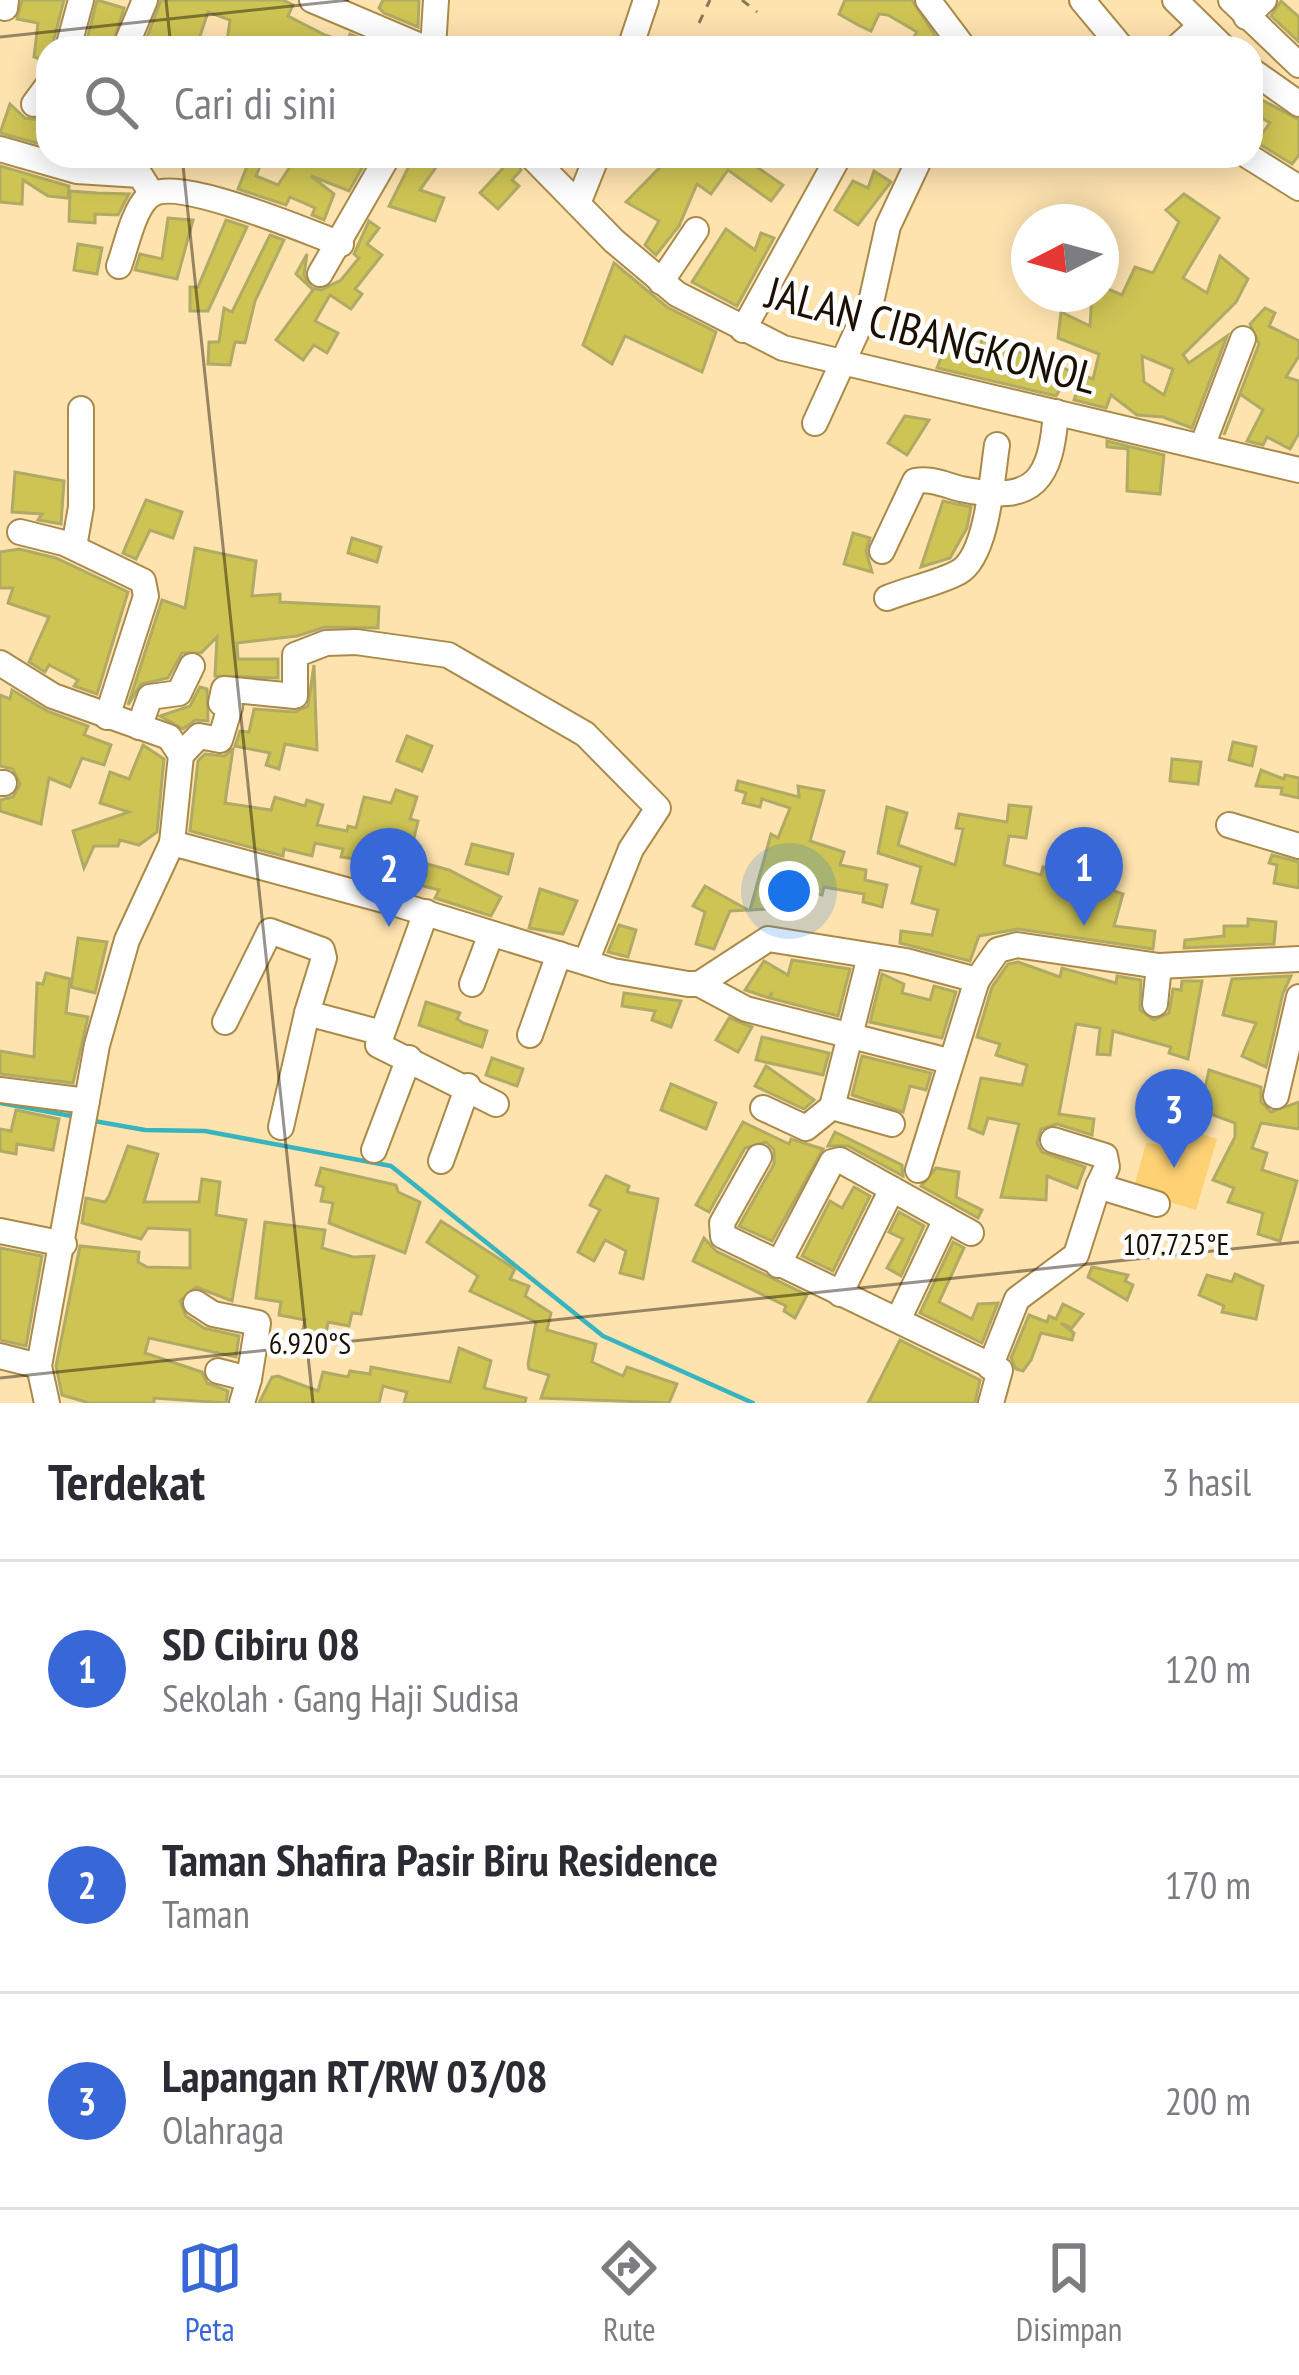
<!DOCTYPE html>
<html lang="id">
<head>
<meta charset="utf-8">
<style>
	:root { --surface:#fff; --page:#f7f7f7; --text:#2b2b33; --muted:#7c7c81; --line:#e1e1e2; --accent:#3867d7 }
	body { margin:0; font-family:"PT Sans Narrow",sans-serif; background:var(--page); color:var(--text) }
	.compass { position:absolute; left:1011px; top:204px; width:108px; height:108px; border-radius:50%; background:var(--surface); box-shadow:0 6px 30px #0003; rotate:264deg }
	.you { position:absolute; left:789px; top:891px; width:42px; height:42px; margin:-30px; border:9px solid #fff; border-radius:50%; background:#1a73e8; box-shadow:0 0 0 18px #1a73e833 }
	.badge { display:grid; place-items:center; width:78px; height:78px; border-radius:50%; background:var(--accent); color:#fff; font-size:39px; font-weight:700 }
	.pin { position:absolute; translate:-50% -99px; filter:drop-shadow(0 3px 6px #0008) }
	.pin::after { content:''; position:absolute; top:63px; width:42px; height:36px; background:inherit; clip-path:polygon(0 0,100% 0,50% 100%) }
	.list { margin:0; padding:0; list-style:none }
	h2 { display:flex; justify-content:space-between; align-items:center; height:156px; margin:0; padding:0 48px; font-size:51px }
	h2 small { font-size:39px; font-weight:400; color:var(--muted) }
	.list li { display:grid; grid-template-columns:78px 1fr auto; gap:36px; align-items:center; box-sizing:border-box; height:216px; padding:0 48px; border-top:3px solid var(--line) }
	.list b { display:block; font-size:45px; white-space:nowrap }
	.list p { margin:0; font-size:39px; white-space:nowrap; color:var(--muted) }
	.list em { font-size:39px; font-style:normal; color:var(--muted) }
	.icon { flex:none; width:66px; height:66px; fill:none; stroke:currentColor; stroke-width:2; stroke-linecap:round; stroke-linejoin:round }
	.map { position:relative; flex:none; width:1299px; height:1403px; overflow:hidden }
	.search { position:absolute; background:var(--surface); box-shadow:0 6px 30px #0003; left:36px; right:36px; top:36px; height:132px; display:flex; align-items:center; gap:30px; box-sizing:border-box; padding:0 42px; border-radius:36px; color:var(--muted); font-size:45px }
	.sheet { height:804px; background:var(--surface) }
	nav { display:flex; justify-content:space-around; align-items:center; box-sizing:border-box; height:168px; border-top:3px solid var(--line); background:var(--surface); font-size:33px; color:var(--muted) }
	nav a { display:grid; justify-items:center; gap:6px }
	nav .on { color:var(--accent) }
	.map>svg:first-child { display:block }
	.green { fill:#fed174 }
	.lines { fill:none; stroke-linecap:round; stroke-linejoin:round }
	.stream { stroke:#37b4bf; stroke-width:4.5 }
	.building { fill:#cec454; stroke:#b0aa64; stroke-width:3; fill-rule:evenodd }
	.minor-casing { stroke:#a98a49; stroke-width:28 }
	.path { stroke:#8b7857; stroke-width:3; stroke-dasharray:9 9; stroke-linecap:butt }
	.minor { stroke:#fff; stroke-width:24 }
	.ticks { fill:none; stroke:#1b0f00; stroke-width:3; stroke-opacity:0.45 }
	.labels { text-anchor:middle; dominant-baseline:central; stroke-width:9; stroke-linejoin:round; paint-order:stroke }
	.street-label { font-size:45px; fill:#1b0f00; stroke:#fff }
	.ticks-label { font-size:30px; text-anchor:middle; fill:#1b0f00; stroke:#fff; stroke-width:9; stroke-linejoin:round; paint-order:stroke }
</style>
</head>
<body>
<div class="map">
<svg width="1299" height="1403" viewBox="0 0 1299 1403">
	<rect width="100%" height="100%" fill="#fee3af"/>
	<polygon class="green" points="1173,1125 1217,1139 1196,1210 1133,1191 1146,1143 1161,1145"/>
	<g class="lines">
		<g class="stream">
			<polyline points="0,1103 77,1117"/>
			<polyline points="94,1121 145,1130 205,1131 391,1166 603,1336 753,1403"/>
		</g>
	</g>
	<g class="building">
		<polygon points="22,0 64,0 48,62 34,57 38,23 17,19"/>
		<polygon points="97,0 124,8 112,48 85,48"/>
		<polygon points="161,0 283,0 293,5 288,16 325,35 347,43 350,34 383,48 226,48 230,20 208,12 196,48 157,41 155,48 143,48"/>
		<polygon points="383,0 419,0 418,27 384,13 379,8"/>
		<polygon points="845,0 912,0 943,48 907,48 917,32 888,15 879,14 871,31 858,25 839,14"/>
		<polygon points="1281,1 1299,17 1299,42 1271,16"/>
		<polygon points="1251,94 1299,120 1299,155 1292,164 1256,142 1270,123 1251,111"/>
		<polygon points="10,104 25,118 48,121 48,146 0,133"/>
		<polygon points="251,156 264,156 256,176 278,185 297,156 369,156 349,191 311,176 334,194 324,220 312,215 315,208 290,197 286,205 238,189"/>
		<polygon points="414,156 444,156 420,190 444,198 435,221 389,206"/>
		<polygon points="514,156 521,170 512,180 519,186 498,209 480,193"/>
		<polygon points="671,156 763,156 754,165 783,185 771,201 728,170 711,194 697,184 679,226 656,255 645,245 659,221 626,202"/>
		<polygon points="0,166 69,186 68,198 48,196 23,180 22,204 0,202"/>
		<polygon points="874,171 891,182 858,225 835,210 853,181 868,188"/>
		<polygon points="70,191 97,193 129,194 118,215 95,214 95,223 69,221"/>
		<path d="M1184,194l35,24 -36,60 24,15 13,-37 28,23 -12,23 -53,53 6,8 38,-27 -35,92 -29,-11 -26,-2 -26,-20 -5,13 -32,-8 5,-15 -13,-5 -10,16 -119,-28 11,-28 31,11 3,-12 111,40 6,-25 -41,-16 3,-26 29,14 2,-32h9v-8l21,9 13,-28 18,6 26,-51 -13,-12zM1142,356l31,13 -9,26 -20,-13z"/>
		<polygon points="168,218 193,220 177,279 135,270 140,254 162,259"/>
		<polygon points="226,220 247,227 208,311 190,311 190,287 198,287"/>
		<polygon points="369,221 379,228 367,244 382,255 355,289 362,294 351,309 330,295 315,321 338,333 327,353 314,345 303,360 276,340 313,290 296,274 307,254 304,275 311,288 321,290 341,280 359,258 354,254"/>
		<polygon points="726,229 755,250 761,233 774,238 737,306 692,282"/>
		<polygon points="270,235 284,240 255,301 245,343 235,342 230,365 208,364 209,342 219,342 224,308 232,312"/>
		<polygon points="78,244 102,248 97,274 74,270"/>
		<polygon points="614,263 667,307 716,332 702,372 625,336 612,364 583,345"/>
		<polygon points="1265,308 1275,313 1269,326 1299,341 1299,356 1286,377 1299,381 1299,433 1290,449 1267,437 1263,445 1247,441 1263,410 1240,394 1224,435 1259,344 1250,324"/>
		<polygon points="905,416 929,420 907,455 888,443"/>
		<polygon points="1107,441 1164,455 1160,494 1127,491 1128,449 1107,447"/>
		<polygon points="15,472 64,481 61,524 38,520 42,514 12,512"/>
		<polygon points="146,500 182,512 173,538 150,530 136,559 123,553"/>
		<polygon points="943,501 971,507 967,528 950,558 921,567"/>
		<polygon points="853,533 870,538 866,551 872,572 844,564"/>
		<polygon points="352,538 381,547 377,562 348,553"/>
		<polygon points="195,548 256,561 252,596 280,594 280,602 379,607 378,628 325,627 297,636 237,643 238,659 278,659 278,678 215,676 217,637 201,653 182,653 168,678 141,684 128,705 162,600 185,608"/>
		<polygon points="19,549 56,558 128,592 97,694 74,686 78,680 49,665 45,672 29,662 49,617 8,603 13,588 0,588 0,552"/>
		<polygon points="314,665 317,750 285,744 279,769 266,765 270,753 235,746 240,731 249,732 254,709 295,712 308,706"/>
		<polygon points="200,687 207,689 208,721 195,720 183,729 160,716 190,706"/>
		<polygon points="12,690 47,711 88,726 84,735 111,745 104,765 82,758 70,787 49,778 41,824 0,811 0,800 13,797 20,784 13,769 0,766 0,695 10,699"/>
		<polygon points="407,736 432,746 422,771 397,761"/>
		<polygon points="1233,742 1256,747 1252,766 1229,760"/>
		<polygon points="143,745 164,759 157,832 139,845 120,840 118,846 94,846 84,868 73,831 129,812 100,803 110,772 129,779"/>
		<polygon points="233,749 225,803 271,810 275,797 305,806 307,800 323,805 317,825 347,831 348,826 356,828 364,797 391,803 396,790 417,797 410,819 418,821 409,859 449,870 501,897 491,916 435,898 439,890 419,885 421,879 365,872 369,861 341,857 343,849 315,843 312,856 284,849 283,856 190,831 198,761 205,754 224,756"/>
		<polygon points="1172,759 1201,762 1198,784 1170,781"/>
		<polygon points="1261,770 1284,779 1285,775 1299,778 1299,798 1281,794 1282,788 1256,786"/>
		<polygon points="738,781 799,797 798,786 824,791 810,841 844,852 840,865 866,870 865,880 887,885 882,907 863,902 864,894 824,887 822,895 810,892 802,909 771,895 767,909 750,910 771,834 778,838 790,808 762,799 760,807 743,803 746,793 736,790"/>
		<polygon points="1009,805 1031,807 1026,838 1009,836 1004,865 1041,875 1043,867 1123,894 1114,926 1155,931 1153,949 1018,929 979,936 970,961 900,943 901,931 932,935 938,910 912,903 921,867 878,853 887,807 907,813 898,845 955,865 963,829 956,828 959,814 1007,822"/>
		<polygon points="472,844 513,854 508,874 466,864"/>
		<polygon points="1272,855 1299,862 1299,888 1274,883 1277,865 1269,863"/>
		<polygon points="705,886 748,910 730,911 714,949 696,944 705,912 693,906"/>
		<polygon points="540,889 577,901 563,934 529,928"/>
		<polygon points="1248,919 1276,922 1274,944 1184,948 1185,940 1224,936 1224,926 1248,926"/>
		<polygon points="619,925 636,930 628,957 608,952"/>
		<polygon points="78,938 107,942 95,993 71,987"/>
		<polygon points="792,960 850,969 838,1016 770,998 772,992 769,998 745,990 764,961 788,975"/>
		<polygon points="1018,962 1060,977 1062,968 1116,983 1117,976 1141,980 1140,1010 1154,1020 1169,1013 1173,989 1181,990 1182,981 1202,981 1188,1059 1169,1053 1171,1047 1113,1031 1110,1055 1097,1054 1100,1028 1076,1024 1059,1114 1094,1119 1092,1135 1057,1124 1041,1129 1037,1143 1042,1152 1085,1167 1077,1188 1047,1176 1046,1200 1001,1197 1019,1124 988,1118 983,1134 969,1128 981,1078 1022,1085 1027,1065 996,1055 1000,1044 977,1037 992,987 1008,964"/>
		<polygon points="46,973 70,979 66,1013 88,1017 73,1083 0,1074 0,1051 34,1057 37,983 43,984"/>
		<polygon points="882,974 904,984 902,993 930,1000 934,986 956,992 942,1038 870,1022"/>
		<polygon points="1291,976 1283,993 1266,1067 1242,1056 1256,1023 1223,1015 1232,979"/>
		<polygon points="624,993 681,1001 671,1027 652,1020 655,1011 622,1006"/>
		<polygon points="426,1002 460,1013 457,1019 463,1023 487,1031 482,1047 419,1025"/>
		<polygon points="729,1018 752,1027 738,1052 716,1040"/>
		<polygon points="762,1037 829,1053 823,1075 756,1060"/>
		<polygon points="862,1056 931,1073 926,1090 910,1086 903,1112 852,1095"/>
		<polygon points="492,1058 523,1069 517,1086 486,1075"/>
		<polygon points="766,1066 814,1100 804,1109 755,1086"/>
		<polygon points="1209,1070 1261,1087 1261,1102 1271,1112 1299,1102 1299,1129 1261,1123 1252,1148 1267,1153 1262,1170 1297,1181 1280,1241 1258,1234 1263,1213 1228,1202 1234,1188 1213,1180 1235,1137 1235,1123 1200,1110"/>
		<polygon points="671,1084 716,1103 706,1129 661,1110"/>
		<polygon points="16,1110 59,1119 53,1150 17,1144 16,1154 0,1151 0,1129 11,1131"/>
		<polygon points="743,1122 789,1144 791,1139 823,1149 772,1241 739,1226 774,1164 774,1150 766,1142 745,1148 709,1212 696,1205"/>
		<polygon points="835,1132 902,1165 903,1176 848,1146 828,1146"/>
		<polygon points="128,1146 158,1154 144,1202 199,1202 202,1179 220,1182 216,1215 246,1220 232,1301 196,1287 180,1301 186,1316 204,1328 239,1336 236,1357 149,1338 145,1353 202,1372 207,1383 228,1391 226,1403 154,1398 154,1403 89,1403 62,1395 56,1366 80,1246 139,1252 138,1262 147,1267 190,1268 190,1230 148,1228 141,1239 82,1223 86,1198 105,1202 109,1196"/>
		<polygon points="321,1168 396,1185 398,1192 420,1202 405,1253 329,1223 333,1203 321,1201 324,1187 316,1185"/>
		<polygon points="936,1168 959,1172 956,1197 982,1210 978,1218 921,1186"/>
		<polygon points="606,1176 629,1186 627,1192 658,1199 643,1279 620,1273 626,1251 605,1240 594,1261 578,1252 600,1210 590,1205"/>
		<polygon points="854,1187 870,1196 833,1271 802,1256 830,1201 842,1208"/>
		<polygon points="899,1212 924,1226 901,1276 887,1268 903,1239 889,1232"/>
		<polygon points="441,1221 515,1269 510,1279 529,1286 525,1296 551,1313 547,1330 596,1344 592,1362 623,1376 627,1367 677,1384 669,1403 541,1398 549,1375 529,1369 528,1364 536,1322 470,1291 478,1276 427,1242"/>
		<polygon points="265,1222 325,1230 322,1248 353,1257 374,1256 361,1314 352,1313 349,1326 328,1322 323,1353 299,1348 305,1320 279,1315 281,1302 256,1298"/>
		<polygon points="704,1238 716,1251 807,1295 795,1318 784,1311 786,1306 693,1261"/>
		<polygon points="953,1242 964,1248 939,1302 972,1319 978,1304 998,1303 982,1343 920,1313"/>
		<polygon points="0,1248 42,1256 26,1346 0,1340"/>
		<polygon points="1092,1267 1128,1275 1125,1281 1133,1285 1127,1300 1088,1277"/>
		<polygon points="1235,1274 1263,1286 1256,1319 1222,1312 1224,1306 1199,1295 1207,1275 1232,1282"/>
		<polygon points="1063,1304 1083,1314 1072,1328 1061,1323 1074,1333 1072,1340 1041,1333 1031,1360 1023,1371 1016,1369 1011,1358 1029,1315 1047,1322 1049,1316 1056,1319"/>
		<polygon points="900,1340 980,1380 975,1403 868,1403"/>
		<polygon points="459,1348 491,1361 484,1388 526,1398 525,1403 404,1403 407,1392 383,1386 379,1403 259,1403 272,1377 278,1376 318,1391 323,1372 348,1377 350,1371 370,1374 371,1367 450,1382"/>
	</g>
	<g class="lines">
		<g class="minor-casing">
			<g id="minor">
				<polyline points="312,0 425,48"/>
				<polyline points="928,0 964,48"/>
				<polyline points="1082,0 1122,48"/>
				<polyline points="1175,0 1224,48"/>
				<polyline points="1231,0 1299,65"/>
				<polyline points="5,8 6,0"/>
				<polyline points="1246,17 1264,0"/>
				<polyline points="127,43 145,0"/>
				<polyline points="68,48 81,0"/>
				<polyline points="433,48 436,0"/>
				<polyline points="630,48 646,0"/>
				<polyline points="1176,48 1199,27"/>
				<polyline points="1251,70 1299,104"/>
				<polyline points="34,104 48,85"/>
				<polyline points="0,149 77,171 140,175 152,194"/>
				<polyline points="531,156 614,241 677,294 783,348 1299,470"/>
				<polyline points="1248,156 1299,188"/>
				<polyline points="579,201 597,156"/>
				<path d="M119,266c7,-19 14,-54 28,-68 24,-26 162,35 194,46"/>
				<polyline points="320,274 388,156"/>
				<polyline points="661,282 696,230"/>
				<polyline points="743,330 839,156"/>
				<polyline points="815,423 872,298 888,226 921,156"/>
				<polyline points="1203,444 1243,339"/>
				<polyline points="20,532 64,543 143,581 146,596 107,717"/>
				<polyline points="74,547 81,507 81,409"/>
				<path d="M882,551l33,-70c17,-3 30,4 46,8 75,16 90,-10 95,-77"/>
				<path d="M887,598c22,-9 52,-15 72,-26 29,-17 33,-96 38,-127"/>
				<polyline points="0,663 53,696 169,737 181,755 172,843 127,940 97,1045 39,1366 47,1403"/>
				<polyline points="139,727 150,697 179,693 192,666"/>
				<polyline points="181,755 199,736 220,740 230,707 221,703 224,689 295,696 295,655 326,643 356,642 448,655 585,734 658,808 631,849 586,962"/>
				<polyline points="0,783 4,783"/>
				<polyline points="1229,825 1299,846"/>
				<polyline points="172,843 387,901 613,971 688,984 699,984 768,939 906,961 977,980 998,950 1017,945 1159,966 1299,959"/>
				<polyline points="426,912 378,1045 496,1104"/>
				<polyline points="472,984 491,934"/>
				<polyline points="699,984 746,1009 941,1059"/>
				<polyline points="1155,1004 1159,966"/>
				<polyline points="225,1022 270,931 322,950 324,958 307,1013 382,1033"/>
				<polyline points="530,1035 559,954"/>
				<polyline points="0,1090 87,1101"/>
				<polyline points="1276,1096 1299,997"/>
				<polyline points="832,1107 892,1124"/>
				<polyline points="763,1108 806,1128 832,1107 870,956"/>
				<polyline points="281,1127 307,1013"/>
				<polyline points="1053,1140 1105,1156 1107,1167 1098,1186"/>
				<polyline points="374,1150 409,1058"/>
				<polyline points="759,1157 722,1223 723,1236 1000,1370 991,1403"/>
				<polyline points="441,1161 468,1086"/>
				<polyline points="918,1170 977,980"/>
				<polyline points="892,1189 971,1233"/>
				<polyline points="0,1231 64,1244"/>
				<polyline points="778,1265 832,1162 840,1160 892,1189 840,1294"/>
				<polyline points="196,1303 213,1314 258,1323 249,1379"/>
				<polyline points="899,1318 946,1219"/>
				<polyline points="0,1356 39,1366"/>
				<polyline points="990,1367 1017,1299 1076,1255 1098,1186 1157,1204"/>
				<polyline points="218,1371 249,1379 242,1403"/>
			</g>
		</g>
		<g class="path">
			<polyline points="742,0 757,12"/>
			<polyline points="699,23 710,0"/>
		</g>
		<use href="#minor" class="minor"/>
	</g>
	<path class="ticks" d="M166,0l5,48M0,37l349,-37M182,156l131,1247M0,1378l1299,-136"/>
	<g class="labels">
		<g class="street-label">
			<text transform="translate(932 334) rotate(15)">JALAN CIBANGKONOL</text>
		</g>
	</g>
	<g class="ticks-label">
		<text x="1176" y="1255">107.725°E</text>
		<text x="310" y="1354">6.920°S</text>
	</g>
</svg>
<svg class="compass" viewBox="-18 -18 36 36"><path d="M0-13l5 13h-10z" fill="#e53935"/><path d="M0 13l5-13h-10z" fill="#7c7c81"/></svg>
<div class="you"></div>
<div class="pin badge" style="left:1084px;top:926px">1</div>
<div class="pin badge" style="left:389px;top:927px">2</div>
<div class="pin badge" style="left:1174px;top:1168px">3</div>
<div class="search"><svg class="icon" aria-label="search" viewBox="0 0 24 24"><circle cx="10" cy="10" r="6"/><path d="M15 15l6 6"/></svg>Cari di sini</div>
</div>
<section class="sheet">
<h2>Terdekat<small>3 hasil</small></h2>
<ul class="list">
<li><span class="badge">1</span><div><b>SD Cibiru 08</b><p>Sekolah · Gang Haji Sudisa</p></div><em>120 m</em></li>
<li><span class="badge">2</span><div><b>Taman Shafira Pasir Biru Residence</b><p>Taman</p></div><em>170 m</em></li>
<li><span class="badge">3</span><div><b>Lapangan RT/RW 03/08</b><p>Olahraga</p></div><em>200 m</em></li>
</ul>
</section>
<nav>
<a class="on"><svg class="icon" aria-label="map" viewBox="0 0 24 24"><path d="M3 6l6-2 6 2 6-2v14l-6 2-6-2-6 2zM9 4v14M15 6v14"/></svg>Peta</a>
<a><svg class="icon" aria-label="directions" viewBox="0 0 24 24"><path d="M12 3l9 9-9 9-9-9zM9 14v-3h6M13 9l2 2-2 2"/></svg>Rute</a>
<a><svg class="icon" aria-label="saved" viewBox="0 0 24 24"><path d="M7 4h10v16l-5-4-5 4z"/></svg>Disimpan</a>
</nav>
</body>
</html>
